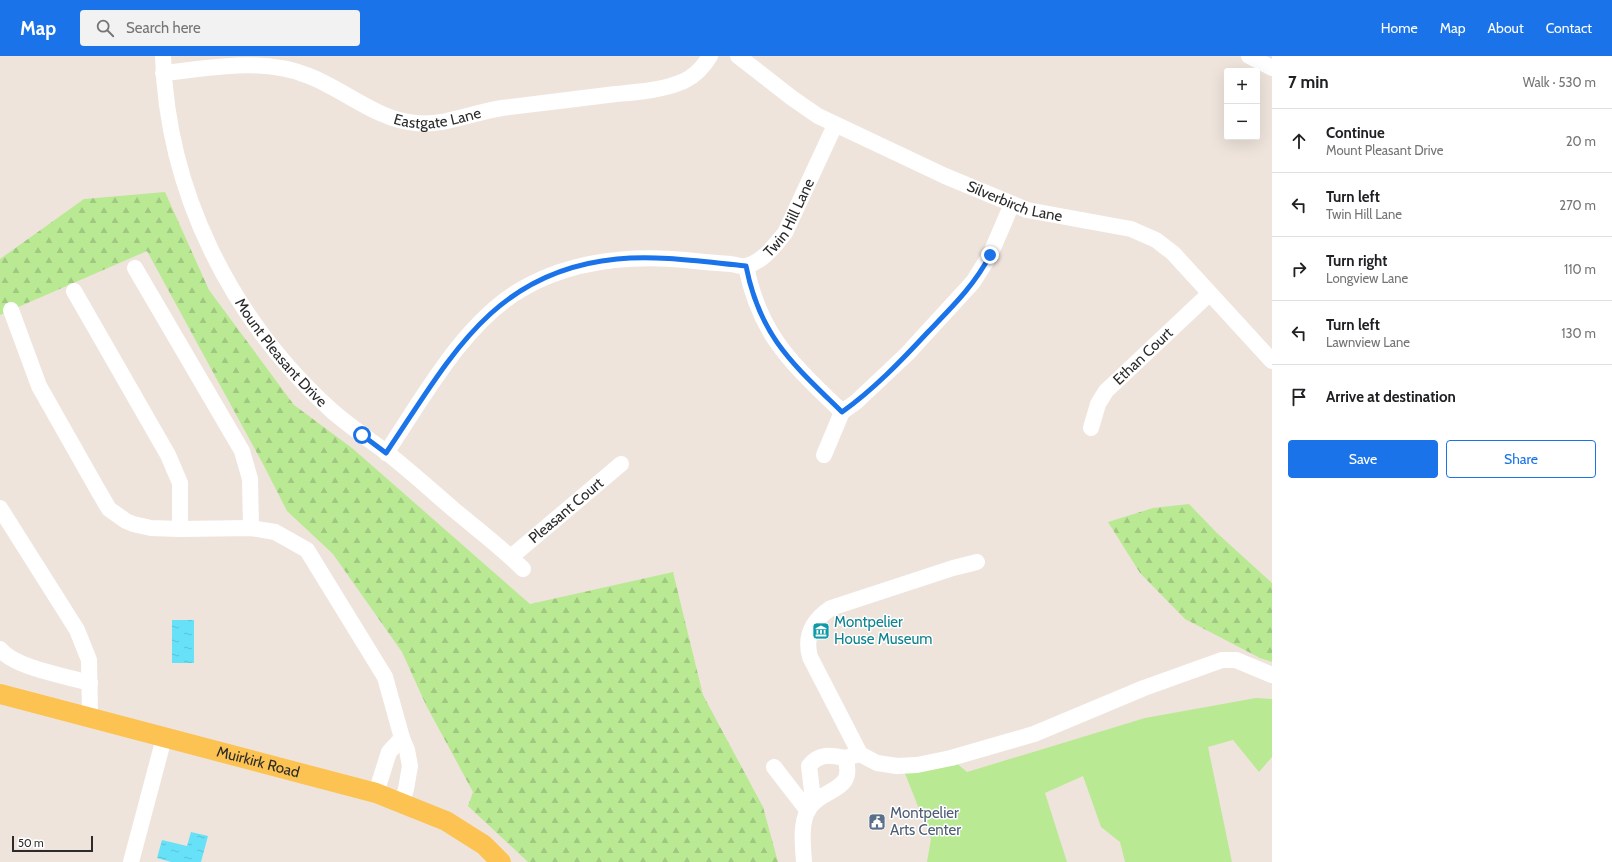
<!DOCTYPE html>
<html lang="en">
<head>
<meta charset="utf-8">
<style>
	:root { --surface:#fff; --page:#f2f2f2; --text:#202124; --muted:#757577; --line:#e0e0e0; --accent:#1a73e8 }
	body { margin:0; font-family:Cabin,sans-serif; background:var(--page); color:var(--text) }
	.controls { position:absolute; right:12px; top:12px; display:grid; overflow:hidden; border-radius:4px; box-shadow:0 4px 16px #0002 }
	.controls button { width:36px; height:36px; display:grid; place-items:center; padding:0; border:0; border-bottom:1px solid var(--line); background:var(--surface); color:var(--text); font:20px sans-serif }
	.scale { position:absolute; left:12px; bottom:10px; width:81px; box-sizing:border-box; padding-left:4px; border:2px solid #2b2b2b; border-top:0; font-size:11px; line-height:14px; white-space:nowrap; color:#2b2b2b; -webkit-text-stroke:3px #fff; paint-order:stroke }
	.stop { position:absolute; width:12px; height:12px; margin:-9px; border:3px solid #1a73e8; border-radius:50%; background:#fff }
	.stop.end { background:#1a73e8; border-color:#fff; box-shadow:0 1px 4px #0008 }
	.list { margin:0; padding:0; list-style:none }
	h2 { display:flex; justify-content:space-between; align-items:center; height:52px; margin:0; padding:0 16px; font-size:17px }
	h2 small { font-size:13px; font-weight:400; color:var(--muted) }
	.list li { display:grid; grid-template-columns:26px 1fr auto; gap:12px; align-items:center; box-sizing:border-box; height:64px; padding:0 16px; border-top:1px solid var(--line) }
	.list b { display:block; font-size:15px; white-space:nowrap }
	.list p { margin:0; font-size:13px; white-space:nowrap; color:var(--muted) }
	.list em { font-size:13px; font-style:normal; color:var(--muted) }
	.actions { display:flex; gap:8px; padding:12px 16px }
	.actions a { flex:1; padding:9px 0; border:1px solid var(--accent); border-radius:4px; text-align:center; font-size:14px; color:var(--accent) }
	.actions .main { background:var(--accent); color:#fff }
	.icon { flex:none; width:22px; height:22px; fill:none; stroke:currentColor; stroke-width:2; stroke-linecap:round; stroke-linejoin:round }
	.map { position:relative; flex:none; width:1272px; height:806px; overflow:hidden }
	header { display:flex; align-items:center; gap:24px; box-sizing:border-box; height:56px; padding:0 20px; background:var(--accent); color:#fff }
	header strong { font-size:19px }
	nav { display:flex; gap:22px; margin-inline-start:auto; font-size:14px }
	.search { width:280px; height:36px; background:var(--page); display:flex; align-items:center; gap:10px; box-sizing:border-box; padding:0 14px; border-radius:4px; color:var(--muted); font-size:15px }
	main { display:flex }
	aside { flex:1; background:var(--surface) }
	.map>svg:first-child { display:block }
	.grass { fill:#bae994 }
	.forest { fill:url(#forest-firs) }
	.water { fill:url(#water-ripples) }
	.lines { fill:none; stroke-linecap:round; stroke-linejoin:round }
	.minor { stroke:#fff; stroke-width:16 }
	.major { stroke:#fcc353; stroke-width:20 }
	.route { stroke:#1a73e8; stroke-width:5 }
	.labels { text-anchor:middle; dominant-baseline:central; stroke-width:3; stroke-linejoin:round; paint-order:stroke }
	.street-label { font-size:15px; fill:#2b2b2b; stroke:#fff }
	.culture-label { font-size:15px; fill:#0d838f; stroke:#fff; text-anchor:start }
	.service-label { font-size:15px; fill:#4e5e75; stroke:#fff; text-anchor:start }
</style>
</head>
<body>
<header>
<strong>Map</strong>
<div class="search"><svg class="icon" aria-label="search" viewBox="0 0 24 24"><circle cx="10" cy="10" r="6"/><path d="M15 15l6 6"/></svg>Search here</div>
<nav><a>Home</a><a>Map</a><a>About</a><a>Contact</a></nav>
</header>
<main>
<div class="map">
<svg width="1272" height="806" viewBox="0 0 1272 806">
	<defs>
		<pattern id="forest-firs" width="22" height="20" patternUnits="userSpaceOnUse"><rect width="22" height="20" fill="#bae994"/><path d="M5 1l3.5 6h-7zM16 11l3.5 6h-7z" fill="#a0c880"/></pattern>
		<pattern id="water-ripples" width="26" height="14" patternUnits="userSpaceOnUse"><rect width="26" height="14" fill="#67e1f8"/><path d="M2 4q2-2 4 0t4 0M15 11q2-2 4 0t4 0" fill="none" stroke="#5ac1d5"/></pattern>
	</defs>
	<rect width="100%" height="100%" fill="#eee4dc"/>
	<polygon class="grass" points="1256,642 1272,643 1272,701 1259,716 1233,684 1208,691 1232,806 1125,806 1120,786 1101,771 1083,720 1045,737 1067,806 927,806 931,783 904,715 954,705 967,716 1145,662"/>
	<g class="forest">
		<polygon points="165,136 209,234 294,349 352,392 530,548 673,516 703,639 763,751 778,806 528,806 468,750 473,736 426,649 402,596 333,498 287,455 263,408 147,195 0,259 0,203 84,143"/>
		<polygon points="1189,448 1217,477 1272,527 1272,606 1260,602 1185,563 1140,517 1108,466 1153,452"/>
	</g>
	<g class="water">
		<rect x="172" y="564" width="22" height="43"/>
		<polygon points="191,776 208,780 201,806 171,806 157,802 162,784 187,790"/>
	</g>
	<g class="lines">
		<g class="minor">
			<path id="s1" d="M163,0c4,136 68,263 168,354 17,15 36,28 55,42 23,18 45,38 67,57 24,20 48,38 70,60"/>
			<path id="s2" d="M738,0l54,42 26,18 127,60 82,34 104,19 25,11 17,13 99,108"/>
			<polyline points="1249,0 1272,12"/>
			<path id="s3" d="M163,17c49,-5 99,-16 146,3 36,14 68,44 107,47 28,3 59,-11 86,-15 38,-5 76,-9 114,-14 23,-2 48,-4 68,-13 11,-5 20,-15 26,-25"/>
			<path d="M746,210c14,71 47,98 96,146"/>
			<polyline points="135,212 242,395 250,423 251,472"/>
			<polyline points="74,235 168,399 180,427 180,473"/>
			<polyline points="11,254 39,330 99,436 109,453 126,465 133,468 151,472 180,473 251,472 275,476 307,494 385,621 402,682 407,694 410,710 406,733 402,746"/>
			<polyline points="842,356 856,346 907,298 973,226 990,199 1012,148"/>
			<path id="s4" d="M1091,372l7,-24 8,-13 103,-97"/>
			<path id="s5" d="M386,397c37,-55 78,-131 136,-164 50,-29 107,-34 164,-29 15,2 30,3 45,4 5,1 11,3 15,2 17,-4 29,-21 39,-33l50,-108"/>
			<polyline points="824,399 842,356"/>
			<polyline points="0,452 77,574 89,604 90,662"/>
			<path id="s6" d="M511,501l110,-93"/>
			<path d="M0,593c15,19 66,27 90,34"/>
			<path d="M860,698l-50,-97c-6,-22 3,-37 21,-49l122,-40 24,-6"/>
			<polyline points="845,702 860,698 877,707 897,710 917,709 951,702 1034,678 1144,632 1222,604 1236,604 1272,619"/>
			<path d="M774,711l34,44 4,-20 -3,-25c10,-13 21,-11 36,-8 12,35 -24,29 -37,52 -8,15 -5,36 -4,52"/>
			<polyline points="376,737 389,696 402,682"/>
			<polyline points="131,806 164,682"/>
		</g>
		<path class="major" id="s7" d="M0,638l376,99 70,28 38,24 17,17"/>
	</g>
	<g class="lines">
		<path class="route" d="M362,379l24,18c63,-93 106,-182 231,-194 43,-4 87,3 129,7 14,71 47,98 96,146 31,-22 59,-51 85,-79 23,-24 48,-48 63,-78"/>
	</g>
	<defs>
		<g id="museum-square" transform="scale(0.9)"><rect x="-9" y="-9" width="18" height="18" rx="4" fill="#0f9aa8" stroke="#fff"/><path d="M0-6L6-3V-2H-6V-3ZM-5-1h2V3h-2ZM-1-1h2V3h-2ZM3-1h2V3H3ZM-6 4H6V6H-6Z" fill="#fff"/></g>
		<g id="civic-square" transform="scale(0.9)"><rect x="-9" y="-9" width="18" height="18" rx="4" fill="#5c6f8a" stroke="#fff"/><path d="M-.6-6.5H3V-4.5H.6V-3L4-1V1h2V6H-6V1h2V-1L-.6-3ZM-1.2 2.5V6h2.4V2.5Z" fill="#fff"/></g>
	</defs>
	<g fill-rule="evenodd">
		<use href="#museum-square" x="821" y="575"/>
		<use href="#civic-square" x="877" y="766"/>
	</g>
	<g class="labels">
		<g class="street-label">
			<text stroke="none"><textPath href="#s3" startOffset="287">Eastgate Lane</textPath></text>
			<text stroke="none"><textPath href="#s2" startOffset="315">Silverbirch Lane</textPath></text>
			<text stroke="none"><textPath href="#s5" startOffset="512">Twin Hill Lane</textPath></text>
			<text stroke="none"><textPath href="#s1" startOffset="326">Mount Pleasant Drive</textPath></text>
			<text stroke="none"><textPath href="#s4" startOffset="91">Ethan Court</textPath></text>
			<text stroke="none"><textPath href="#s6" startOffset="72">Pleasant Court</textPath></text>
			<text stroke="none"><textPath href="#s7" startOffset="267">Muirkirk Road</textPath></text>
		</g>
		<g class="culture-label">
			<text x="834" y="566">Montpelier<tspan x="834" dy="17">House Museum</tspan></text>
		</g>
		<g class="service-label">
			<text x="890" y="757">Montpelier<tspan x="890" dy="17">Arts Center</tspan></text>
		</g>
	</g>
</svg>
<div class="controls">
<button>+</button>
<button>−</button>
</div>
<div class="scale">50 m</div>
<div class="stop" style="left:362px;top:379px"></div>
<div class="stop end" style="left:990px;top:199px"></div>
</div>
<aside>
<h2>7 min<small>Walk · 530 m</small></h2>
<ul class="list">
<li><svg class="icon" aria-label="ahead" viewBox="0 0 24 24"><path d="M12 20V5M6 11l6-6 6 6"/></svg><div><b>Continue</b><p>Mount Pleasant Drive</p></div><em>20 m</em></li>
<li><svg class="icon" aria-label="left" viewBox="0 0 24 24"><path d="M17 20v-9H6M10 6l-5 5 5 5"/></svg><div><b>Turn left</b><p>Twin Hill Lane</p></div><em>270 m</em></li>
<li><svg class="icon" aria-label="right" viewBox="0 0 24 24"><path d="M7 20v-9h11M14 6l5 5-5 5"/></svg><div><b>Turn right</b><p>Longview Lane</p></div><em>110 m</em></li>
<li><svg class="icon" aria-label="left" viewBox="0 0 24 24"><path d="M17 20v-9H6M10 6l-5 5 5 5"/></svg><div><b>Turn left</b><p>Lawnview Lane</p></div><em>130 m</em></li>
<li><svg class="icon" aria-label="arrive" viewBox="0 0 24 24"><path d="M6 21V4h12l-3 4 3 4H6"/></svg><div><b>Arrive at destination</b></div></li>
</ul>
<div class="actions"><a class="main">Save</a><a>Share</a></div>
</aside>
</main>
</body>
</html>
